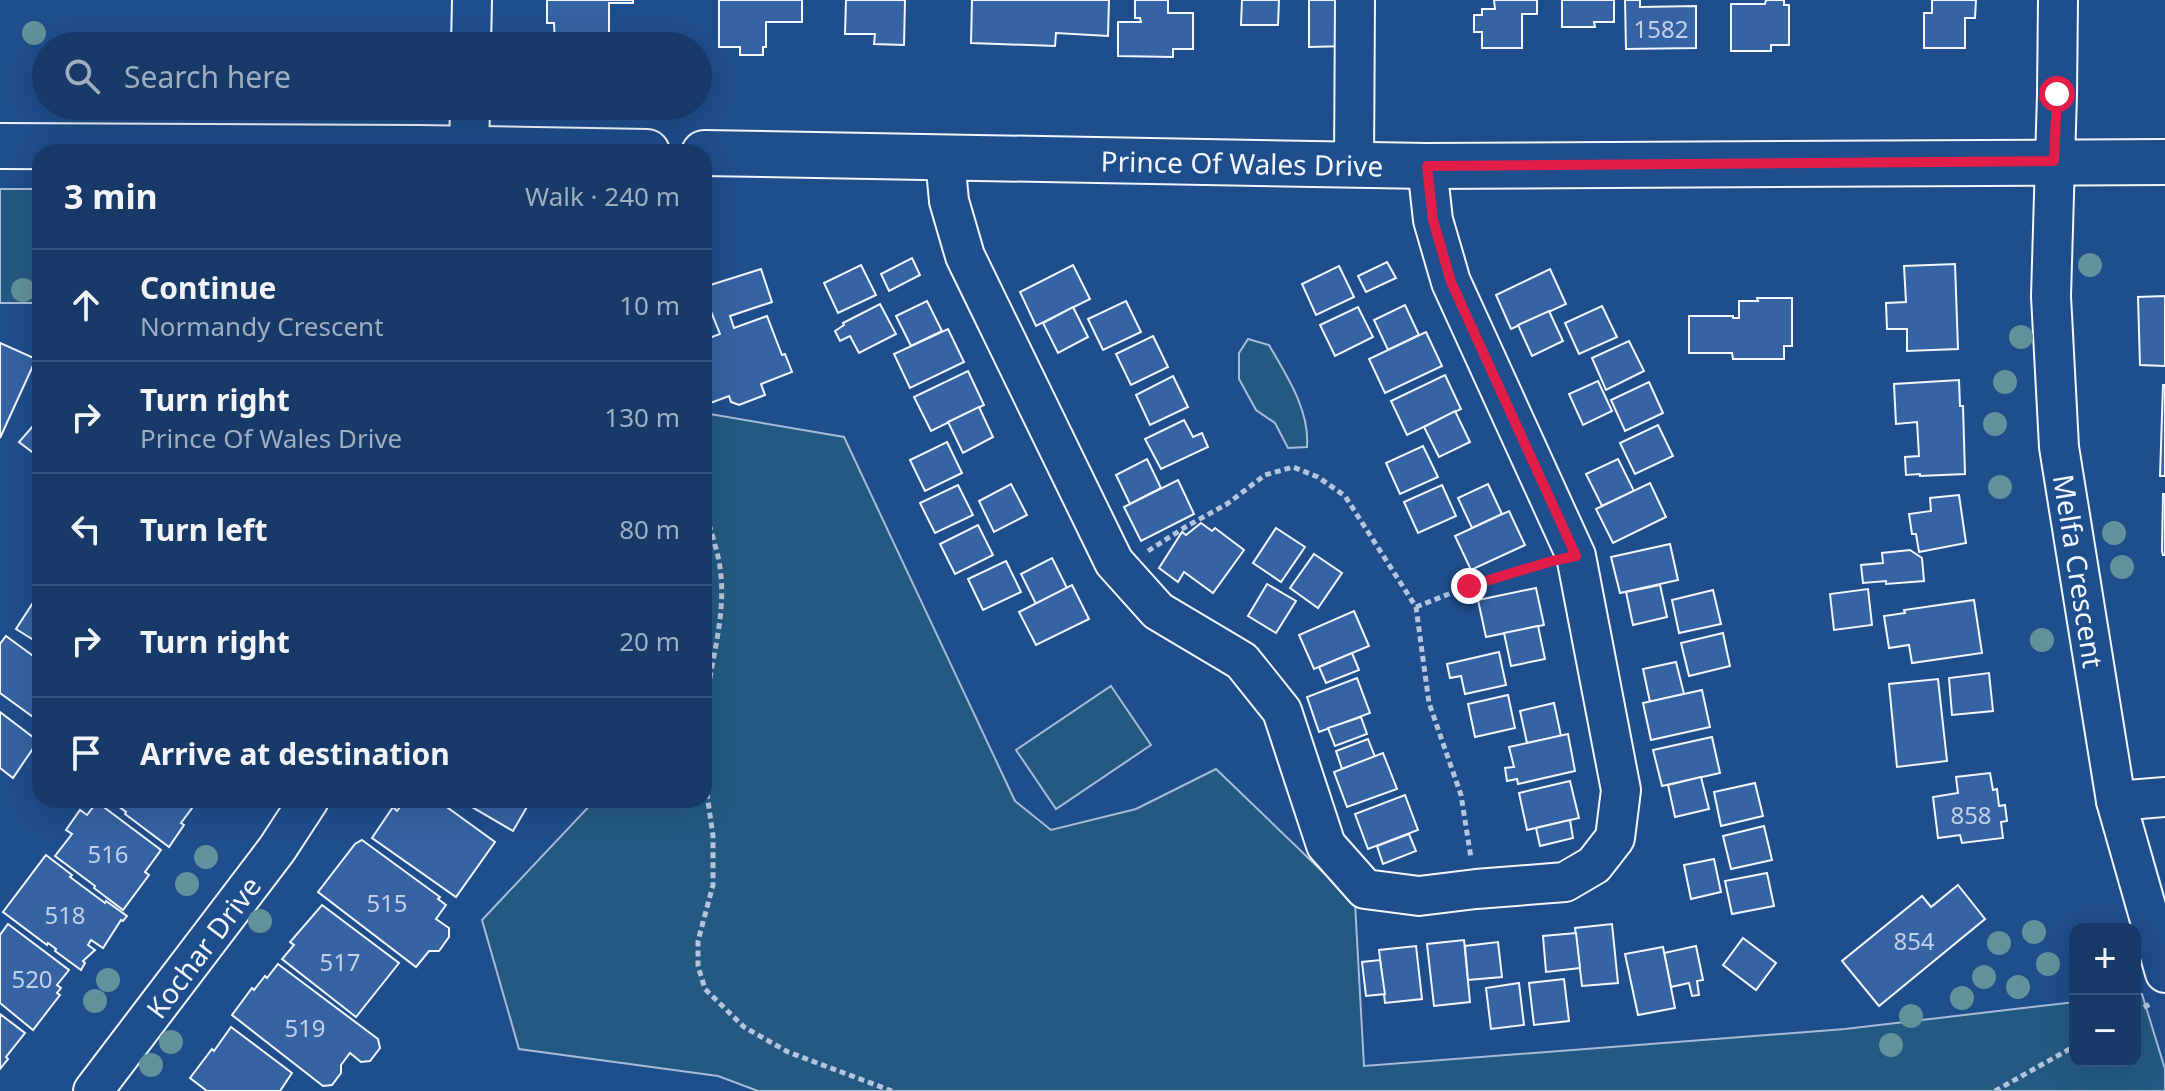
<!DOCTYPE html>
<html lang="en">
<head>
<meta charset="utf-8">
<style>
	:root { --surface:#173a69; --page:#20416f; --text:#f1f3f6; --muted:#9eadc0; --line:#36547d }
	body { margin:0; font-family:"Noto Sans",sans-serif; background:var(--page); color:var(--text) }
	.controls { position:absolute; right:24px; bottom:24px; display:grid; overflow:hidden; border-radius:16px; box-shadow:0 8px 32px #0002 }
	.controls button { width:72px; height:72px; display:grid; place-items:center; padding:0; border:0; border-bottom:2px solid var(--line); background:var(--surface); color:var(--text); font:40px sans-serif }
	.stop { position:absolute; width:24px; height:24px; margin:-18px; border:6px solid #e11d48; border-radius:50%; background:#fff }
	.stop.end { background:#e11d48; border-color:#fff; box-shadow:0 2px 8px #0008 }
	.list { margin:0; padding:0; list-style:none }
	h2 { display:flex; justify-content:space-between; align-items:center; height:104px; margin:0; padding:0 32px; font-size:34px }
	h2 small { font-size:26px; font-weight:400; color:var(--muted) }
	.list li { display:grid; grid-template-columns:52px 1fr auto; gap:24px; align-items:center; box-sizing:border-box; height:112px; padding:0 32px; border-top:2px solid var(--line) }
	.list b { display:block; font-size:30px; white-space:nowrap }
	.list p { margin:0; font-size:26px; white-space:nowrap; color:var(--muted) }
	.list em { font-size:26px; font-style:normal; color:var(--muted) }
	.icon { flex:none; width:44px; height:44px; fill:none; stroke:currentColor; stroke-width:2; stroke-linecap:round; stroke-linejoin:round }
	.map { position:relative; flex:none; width:2165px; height:1091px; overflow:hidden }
	.search { position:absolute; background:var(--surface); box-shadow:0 8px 32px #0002; left:32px; top:32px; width:680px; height:88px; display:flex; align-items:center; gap:20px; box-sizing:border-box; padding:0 28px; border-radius:44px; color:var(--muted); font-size:30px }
	.panel { position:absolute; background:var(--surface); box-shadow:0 8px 32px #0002; left:32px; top:144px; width:680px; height:664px; border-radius:24px }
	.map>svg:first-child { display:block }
	.green { fill:#245a82; stroke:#a8bbd7; stroke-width:2 }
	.building { fill:#3563a3; stroke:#f2f6ff; stroke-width:2 }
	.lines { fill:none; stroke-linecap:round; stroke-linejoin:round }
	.minor-casing { stroke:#f2f6ff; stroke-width:42 }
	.major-casing { stroke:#f2f6ff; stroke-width:48 }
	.path { stroke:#b3c4dc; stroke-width:5; stroke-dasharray:6 4; stroke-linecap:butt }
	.minor { stroke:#1f4e8c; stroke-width:38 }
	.major { stroke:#1f4e8c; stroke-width:44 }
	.tree { fill:#61919a }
	.route { stroke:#e11d48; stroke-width:10 }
	.labels { text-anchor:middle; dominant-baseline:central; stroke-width:6; stroke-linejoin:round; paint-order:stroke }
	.number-label { font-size:24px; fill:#c3d1e8 }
	.street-label { font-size:28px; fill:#f2f6ff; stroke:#1f4e8c }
</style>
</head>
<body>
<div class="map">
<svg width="2165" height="1091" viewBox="0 0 2165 1091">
	<rect width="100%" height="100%" fill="#1f4e8c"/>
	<g class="green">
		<rect x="0" y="189" width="40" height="114"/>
		<path d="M1248,339l21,6c18,31 41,66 38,102l-19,1 -13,-25 -19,-13 -17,-31v-26z"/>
		<polygon points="704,413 844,437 1015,801 1051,830 1136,809 1216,769 1355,903 1364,1066 1845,1029 2075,1002 2075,1061 2135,1061 2135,995 2142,994 2165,1069 2165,1091 758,1091 718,1076 519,1049 482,920 595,800 704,800"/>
		<polygon points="1111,686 1151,745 1056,809 1016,750"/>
	</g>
	<g class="building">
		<polygon points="547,0 633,0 633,3 609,3 609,46 555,46 554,23 547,23"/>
		<polygon points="719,0 802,0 802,22 766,22 766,47 763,47 763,55 740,55 740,47 719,47"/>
		<polygon points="846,0 905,0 904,45 874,44 875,34 845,34"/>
		<polygon points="972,0 1109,0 1108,36 1056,33 1055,46 971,43"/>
		<polygon points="1135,0 1168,0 1168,13 1193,13 1193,49 1173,49 1173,57 1118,56 1118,22 1141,22 1140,18 1135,18"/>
		<polygon points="1242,0 1279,0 1278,25 1241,25"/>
		<polygon points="1309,0 1348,0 1349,46 1309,47"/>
		<polygon points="1494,0 1537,0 1537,14 1522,14 1522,48 1482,48 1482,32 1474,32 1474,15 1482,15 1482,9 1495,9"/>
		<polygon points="1562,0 1614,0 1614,22 1594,22 1595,27 1562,27"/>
		<polygon points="1625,0 1640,0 1640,7 1696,6 1696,48 1626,49"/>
		<polygon points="1766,0 1784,0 1784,5 1789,5 1789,45 1771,45 1771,51 1731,51 1731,4 1765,4"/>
		<polygon points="1932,0 1976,0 1975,18 1965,18 1965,48 1924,48 1924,13 1932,13"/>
		<polygon points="912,258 920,275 889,291 881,274"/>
		<polygon points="1387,262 1396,278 1366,292 1358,276"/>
		<polygon points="1955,264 1958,349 1907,351 1907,329 1887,329 1886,303 1906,302 1904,266"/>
		<polygon points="861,265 876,295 838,313 824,283"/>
		<polygon points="1073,265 1090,299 1036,326 1020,292"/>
		<polygon points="1339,266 1354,297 1316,315 1302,284"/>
		<polygon points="761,269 772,302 730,316 734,328 767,316 782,355 785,354 792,372 761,384 765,395 739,405 731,402 729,396 705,405 704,340 720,334 704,294 704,287"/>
		<polygon points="1550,269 1566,304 1511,329 1496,295"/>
		<polygon points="2165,296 2165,366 2140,365 2138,297"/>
		<polygon points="1757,298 1792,298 1792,346 1784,346 1784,359 1733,359 1732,353 1689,353 1689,316 1733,316 1733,318 1739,318 1739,301 1758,301"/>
		<polygon points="927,301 942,331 911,346 896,316"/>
		<polygon points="1126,301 1141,332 1103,350 1088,319"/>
		<polygon points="880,304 896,334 859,353 850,336 840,341 835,331 844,325 843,323"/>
		<polygon points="1405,305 1419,335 1388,350 1374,320"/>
		<polygon points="1602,306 1617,337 1579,354 1565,323"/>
		<polygon points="1073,307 1088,337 1058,353 1043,323"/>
		<polygon points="1358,307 1373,337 1335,356 1320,325"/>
		<polygon points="1549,311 1563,341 1532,356 1518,325"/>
		<polygon points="948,329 964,362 910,388 894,354"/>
		<polygon points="1426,332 1442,366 1385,393 1369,359"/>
		<polygon points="1153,336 1168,367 1131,385 1116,354"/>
		<polygon points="1629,341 1644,371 1606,390 1592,358"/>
		<polygon points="0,343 36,359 0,438"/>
		<polygon points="968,371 984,405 931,431 914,397"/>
		<polygon points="1445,375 1461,409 1407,435 1391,401"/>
		<polygon points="1173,376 1188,407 1150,425 1136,395"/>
		<polygon points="1959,380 1960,406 1963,406 1965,474 1920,476 1920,474 1906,475 1905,457 1919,456 1917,422 1896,424 1894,384"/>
		<polygon points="1598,381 1612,411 1583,425 1569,394"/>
		<polygon points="1649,382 1663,413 1625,431 1611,400"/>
		<polygon points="2163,385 2165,385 2165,476 2160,476"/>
		<polygon points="979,407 993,437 963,453 948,422"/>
		<polygon points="1455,411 1470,442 1439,457 1424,427"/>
		<polygon points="40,418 40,458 19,442"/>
		<polygon points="1184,420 1193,437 1202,433 1208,447 1161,469 1145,439"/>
		<polygon points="1658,425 1673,456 1635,474 1620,443"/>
		<polygon points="947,442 962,473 925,491 910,460"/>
		<polygon points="1423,446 1438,477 1400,494 1386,463"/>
		<polygon points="1147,459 1161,488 1130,504 1116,475"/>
		<polygon points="1618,459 1634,491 1602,506 1586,474"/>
		<polygon points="1178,480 1194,514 1141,541 1124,507"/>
		<polygon points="1650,483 1666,517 1613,543 1596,509"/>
		<polygon points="1011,484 1027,515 994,532 979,501"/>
		<polygon points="1488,484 1502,514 1472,528 1458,498"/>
		<polygon points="958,485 973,515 935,533 920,503"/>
		<polygon points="1442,485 1456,516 1418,533 1404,502"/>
		<polygon points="2163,494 2165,494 2165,555 2163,555 2162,551"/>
		<polygon points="1959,495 1966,543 1919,552 1916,534 1912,534 1909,514 1931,511 1930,498"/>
		<polygon points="1509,511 1525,545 1471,570 1455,536"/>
		<polygon points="1201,523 1212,531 1215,528 1244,550 1213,593 1184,572 1178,582 1159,568 1182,532 1186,535"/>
		<polygon points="978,525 993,555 955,574 940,544"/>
		<polygon points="1276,528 1305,547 1281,582 1253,563"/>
		<polygon points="1670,544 1678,580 1620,593 1611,557"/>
		<polygon points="1910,550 1922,558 1924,581 1886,584 1886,581 1863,583 1861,565 1883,563 1882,553"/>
		<polygon points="1314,554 1342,573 1318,608 1290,588"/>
		<polygon points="1052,558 1067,588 1036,604 1021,574"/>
		<polygon points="1006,561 1021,592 983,610 968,579"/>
		<polygon points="1267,584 1296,601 1276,633 1248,616"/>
		<polygon points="1072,585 1089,619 1036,645 1019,612"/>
		<polygon points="1660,585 1667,617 1633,625 1626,592"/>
		<polygon points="1536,588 1544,625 1486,637 1478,600"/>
		<polygon points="1868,589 1872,625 1834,630 1830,594"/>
		<polygon points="1713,590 1721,624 1679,633 1672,600"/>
		<polygon points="40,592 40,644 16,629"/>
		<polygon points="1974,600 1982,653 1912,663 1909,645 1889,648 1884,616 1905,613 1904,610"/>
		<polygon points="1354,611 1369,646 1314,669 1299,635"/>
		<polygon points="1538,626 1545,659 1511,666 1504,633"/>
		<polygon points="1723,633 1730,666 1689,676 1681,643"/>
		<polygon points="6,636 40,661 40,722 0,693 0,644"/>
		<polygon points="1499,652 1506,685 1465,694 1461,676 1450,678 1447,664"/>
		<polygon points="1352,653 1359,670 1326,683 1319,667"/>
		<polygon points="1676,662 1684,694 1650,702 1643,669"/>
		<polygon points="1989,673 1993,711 1952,715 1949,678"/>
		<polygon points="1357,678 1370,713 1319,732 1307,697"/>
		<polygon points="1938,679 1947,761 1897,767 1889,684"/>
		<polygon points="1702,690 1710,727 1651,740 1643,703"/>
		<polygon points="1508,695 1515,728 1475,737 1468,704"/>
		<polygon points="1554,703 1561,736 1527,743 1520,711"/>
		<polygon points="0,712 38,741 13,778 0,768"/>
		<polygon points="1361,717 1367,734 1335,746 1328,728"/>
		<polygon points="1568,734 1575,771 1518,784 1517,779 1507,781 1505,768 1514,767 1509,747"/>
		<polygon points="1712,737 1720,773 1662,786 1653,750"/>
		<polygon points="1368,739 1375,757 1342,769 1336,751"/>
		<polygon points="1383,753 1397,789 1347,807 1334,772"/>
		<polygon points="1990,773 1993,790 1997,789 1999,806 2005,805 2007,821 2001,822 2003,838 1962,843 1960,835 1938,838 1933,797 1958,793 1956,777"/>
		<polygon points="1701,777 1709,809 1675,817 1668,785"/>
		<polygon points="1570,781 1579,818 1527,830 1519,793"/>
		<polygon points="1755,783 1763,816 1721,826 1714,792"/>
		<polygon points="1405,795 1418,830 1368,849 1355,814"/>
		<polygon points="110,800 198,800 181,823 184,825 169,847 125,814 126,812"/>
		<polygon points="405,800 437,800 495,842 456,897 372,838 393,807 397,811"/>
		<polygon points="460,800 531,800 513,831"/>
		<polygon points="97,802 161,850 145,872 149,875 123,910 94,888 95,886 55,856 72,834 66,830 80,810 87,815"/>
		<polygon points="1570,820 1573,838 1540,846 1536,828"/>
		<polygon points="1764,826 1772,860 1731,869 1723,836"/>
		<polygon points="1409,834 1416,851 1383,864 1377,846"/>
		<polygon points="362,840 440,897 438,899 446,905 436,919 449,928 449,937 439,951 429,951 416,967 318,892 355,844"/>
		<polygon points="46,855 72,875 70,877 105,903 106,901 127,916 123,921 121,920 103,948 91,940 88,945 95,950 83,961 85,963 81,970 55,951 56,949 48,943 47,945 3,912"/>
		<polygon points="1714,859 1721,892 1691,899 1684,865"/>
		<polygon points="1767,873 1774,906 1732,914 1725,881"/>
		<polygon points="1958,885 1985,919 1879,1006 1842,961 1922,896 1931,907"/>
		<polygon points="322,905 399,963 356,1017 282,959 294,945 290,942"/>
		<polygon points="8,924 69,970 57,985 61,988 57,993 60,995 33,1030 0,1003 0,935"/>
		<polygon points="1612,924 1618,983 1582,986 1575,928"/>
		<polygon points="1576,933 1580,968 1546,972 1543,936"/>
		<polygon points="1743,938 1776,963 1756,990 1723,965"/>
		<polygon points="1464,940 1470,1002 1434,1006 1427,944"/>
		<polygon points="1498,942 1502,977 1468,980 1465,946"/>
		<polygon points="1416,946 1422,999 1385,1003 1379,950"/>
		<polygon points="1696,946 1703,980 1697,981 1699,995 1692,996 1689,983 1671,987 1664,953"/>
		<polygon points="1663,947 1675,1008 1638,1015 1625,954"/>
		<polygon points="1380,960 1385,994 1366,996 1362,962"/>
		<polygon points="278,964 378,1039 380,1048 370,1061 361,1062 350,1053 341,1065 341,1073 332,1085 323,1086 232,1015 252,988 254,990 265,976 267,978"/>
		<polygon points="1564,979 1569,1021 1534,1025 1529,983"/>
		<polygon points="1519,983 1524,1025 1491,1029 1486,988"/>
		<polygon points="0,1014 25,1033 6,1057 8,1059 0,1069"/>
		<polygon points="231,1027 292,1073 280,1091 207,1091 190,1078 212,1049 214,1051"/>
	</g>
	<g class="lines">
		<g class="minor-casing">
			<g id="minor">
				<polyline points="2058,0 2057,94 2051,296 2059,447 2116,801 2165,973"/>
				<polyline points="471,46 472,0"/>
				<polyline points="469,152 470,106"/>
				<polyline points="945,158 949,201 965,256 1114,562 1158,611 1242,661 1282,711 1326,845 1365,889 1419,896 1476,889 1565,882 1594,865 1615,838 1621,790 1576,556 1451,282 1433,220 1427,166"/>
				<polyline points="1354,165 1355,0"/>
				<polyline points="2116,801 2165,797"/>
				<polyline points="93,1091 277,849 309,800"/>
			</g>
		</g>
		<g class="major-casing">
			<g id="major">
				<polyline points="0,146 419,148 647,152"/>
				<polyline points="704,153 1427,166 2165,162"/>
			</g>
		</g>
		<g class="path">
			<path d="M704,516c6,8 8,18 11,29 19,62 -8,118 -11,179"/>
			<polyline points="1148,551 1187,526 1227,504 1265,475 1293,467 1318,477 1345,496 1416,607 1429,703 1461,795 1471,858"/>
			<polyline points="1416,607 1469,586 1544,564"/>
			<polyline points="704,773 713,836 713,885 698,941 698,966 705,989 744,1027 788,1052 892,1091"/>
			<polyline points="2135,1012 2152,1003"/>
			<polyline points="1995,1091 2075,1046"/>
		</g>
		<use href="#minor" class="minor"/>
		<use href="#major" class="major"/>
	</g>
	<g class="tree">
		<circle cx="34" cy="33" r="12"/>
		<circle cx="2090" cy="265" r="12"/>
		<circle cx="23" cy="290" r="12"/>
		<circle cx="2021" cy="337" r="12"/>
		<circle cx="2005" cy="382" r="12"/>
		<circle cx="1995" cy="424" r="12"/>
		<circle cx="2000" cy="487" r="12"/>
		<circle cx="2114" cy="533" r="12"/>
		<circle cx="2122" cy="567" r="12"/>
		<circle cx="2042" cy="640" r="12"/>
		<circle cx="206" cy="857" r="12"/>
		<circle cx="187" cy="884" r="12"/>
		<circle cx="260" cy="921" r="12"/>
		<circle cx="2034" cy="932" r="12"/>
		<circle cx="1999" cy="943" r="12"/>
		<circle cx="2048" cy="964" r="12"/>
		<circle cx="1984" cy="977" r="12"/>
		<circle cx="108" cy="980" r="12"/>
		<circle cx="2018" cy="987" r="12"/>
		<circle cx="1962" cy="998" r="12"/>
		<circle cx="95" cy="1001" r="12"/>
		<circle cx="1911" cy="1016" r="12"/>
		<circle cx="171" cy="1042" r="12"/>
		<circle cx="1891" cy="1045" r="12"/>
		<circle cx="151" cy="1065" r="12"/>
	</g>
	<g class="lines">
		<polyline class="route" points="1469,586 1552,561 1576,556 1451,282 1433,220 1427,166 2054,161 2057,94"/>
	</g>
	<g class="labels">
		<g class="number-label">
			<text x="1661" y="28">1582</text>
			<text x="1971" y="814">858</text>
			<text x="108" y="853">516</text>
			<text x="387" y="902">515</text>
			<text x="65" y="914">518</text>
			<text x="1914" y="940">854</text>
			<text x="340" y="961">517</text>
			<text x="32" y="978">520</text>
			<text x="305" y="1027">519</text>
		</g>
		<g class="street-label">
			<text transform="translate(1242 163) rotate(1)">Prince Of Wales Drive</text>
			<text transform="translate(2079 571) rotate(81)">Melfa Crescent</text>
			<text transform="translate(203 947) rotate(-53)">Kochar Drive</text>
		</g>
	</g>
</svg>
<div class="controls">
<button>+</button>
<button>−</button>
</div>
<div class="stop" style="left:2057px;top:94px"></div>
<div class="stop end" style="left:1469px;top:586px"></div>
<div class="search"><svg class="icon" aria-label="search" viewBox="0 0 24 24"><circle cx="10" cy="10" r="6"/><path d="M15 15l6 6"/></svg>Search here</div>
<section class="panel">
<h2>3 min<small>Walk · 240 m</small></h2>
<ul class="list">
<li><svg class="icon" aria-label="ahead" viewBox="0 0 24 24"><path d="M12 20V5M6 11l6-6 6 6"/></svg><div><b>Continue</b><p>Normandy Crescent</p></div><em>10 m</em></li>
<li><svg class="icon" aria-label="right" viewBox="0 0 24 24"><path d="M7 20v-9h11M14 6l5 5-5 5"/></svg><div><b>Turn right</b><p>Prince Of Wales Drive</p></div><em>130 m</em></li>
<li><svg class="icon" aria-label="left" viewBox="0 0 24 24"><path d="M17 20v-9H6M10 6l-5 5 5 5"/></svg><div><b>Turn left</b></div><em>80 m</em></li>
<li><svg class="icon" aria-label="right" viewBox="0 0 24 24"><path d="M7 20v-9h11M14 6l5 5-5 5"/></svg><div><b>Turn right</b></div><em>20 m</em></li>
<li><svg class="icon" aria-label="arrive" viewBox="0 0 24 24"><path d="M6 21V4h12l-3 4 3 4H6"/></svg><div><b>Arrive at destination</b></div></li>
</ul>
</section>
</div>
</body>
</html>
